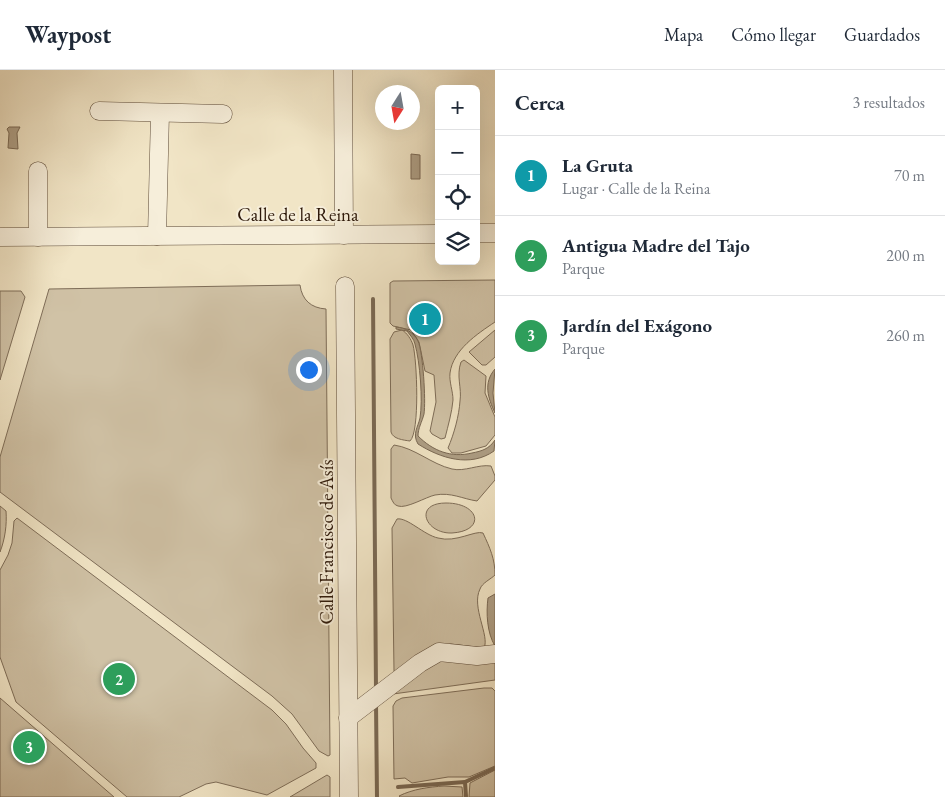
<!DOCTYPE html>
<html lang="es">
<head>
<meta charset="utf-8">
<style>
	:root { --surface:#fff; --page:#f6f6f7; --text:#1f2937; --muted:#747a83; --line:#e0e1e3; --accent:#2563eb }
	body { margin:0; font-family:"EB Garamond",serif; background:var(--page); color:var(--text) }
	.controls { position:absolute; right:15px; top:15px; display:grid; overflow:hidden; border-radius:8px; box-shadow:0 5px 20px #0002 }
	.controls button { width:45px; height:45px; display:grid; place-items:center; padding:0; border:0; border-bottom:1px solid var(--line); background:var(--surface); color:var(--text); font:25px sans-serif }
	.compass { position:absolute; left:375px; top:15px; width:45px; height:45px; border-radius:50%; background:var(--surface); box-shadow:0 5px 20px #0002; rotate:191deg }
	.you { position:absolute; left:308px; top:299px; width:18px; height:18px; margin:-12px; border:4px solid #fff; border-radius:50%; background:#1a73e8; box-shadow:0 0 0 8px #1a73e833 }
	.badge { display:grid; place-items:center; width:32px; height:32px; border-radius:50%; background:var(--accent); color:#fff; font-size:16px; font-weight:700 }
	.pin { position:absolute; translate:-50% -50%; border:2px solid #fff; box-shadow:0 1px 5px #0006 }
	.list { margin:0; padding:0; list-style:none }
	h2 { display:flex; justify-content:space-between; align-items:center; height:65px; margin:0; padding:0 20px; font-size:21px }
	h2 small { font-size:16px; font-weight:400; color:var(--muted) }
	.list li { display:grid; grid-template-columns:32px 1fr auto; gap:15px; align-items:center; box-sizing:border-box; height:80px; padding:0 20px; border-top:1px solid var(--line) }
	.list b { display:block; font-size:19px; white-space:nowrap }
	.list p { margin:0; font-size:16px; white-space:nowrap; color:var(--muted) }
	.list em { font-size:16px; font-style:normal; color:var(--muted) }
	.icon { flex:none; width:28px; height:28px; fill:none; stroke:currentColor; stroke-width:2; stroke-linecap:round; stroke-linejoin:round }
	.map { position:relative; flex:none; width:495px; height:727px; overflow:hidden }
	header { display:flex; align-items:center; gap:30px; box-sizing:border-box; height:70px; padding:0 25px; background:var(--surface); border-bottom:1px solid var(--line) }
	header strong { font-size:24px }
	nav { display:flex; gap:28px; margin-inline-start:auto; font-size:18px }
	main { display:flex }
	aside { flex:1; background:var(--surface) }
	.map>svg:first-child { display:block }
	.green { fill:#d0c2a6; stroke:#7e6d58 }
	.water { fill:#ae9f86; stroke:#7a6954 }
	.lines { fill:none; stroke-linecap:round; stroke-linejoin:round }
	.stream { stroke:#7a6954; stroke-width:4 }
	.minor-casing { stroke:#5e4b38; stroke-width:19 }
	.minor { stroke:#f6eeda; stroke-width:18 }
	.labels { text-anchor:middle; dominant-baseline:central; stroke-width:4; stroke-linejoin:round; paint-order:stroke }
	.street-label { font-size:19px; fill:#2d1809; stroke:#f6eeda }
</style>
</head>
<body>
<header>
<strong>Waypost</strong>
<nav><a>Mapa</a><a>Cómo llegar</a><a>Guardados</a></nav>
</header>
<main>
<div class="map">
<svg width="495" height="727" viewBox="0 0 495 727">
	<rect width="100%" height="100%" fill="#f1e5c6"/>
	<filter id="stains"><feTurbulence type="fractalNoise" baseFrequency=".004" numOctaves="4"/><feColorMatrix values="0 0 0 0 .2 0 0 0 0 .09 0 0 0 0 .02 0 0 0 .5 -.17"/></filter>
	<radialGradient id="worn" r=".72"><stop offset=".6" stop-color="#630" stop-opacity="0"/><stop offset="1" stop-color="#630" stop-opacity=".3"/></radialGradient>
	<g class="green">
		<path d="M495,210v42c-18,12 -42,28 -45,51 -1,9 3,18 3,27 -1,12 -5,26 -8,38l-4,1 -9,-5 -2,-3 6,-29 -2,-27 -9,-4 -6,-29 -8,-12 -18,-4 -3,-3v-40l3,-2z"/>
		<path d="M300,215c2,15 11,23 26,24l4,446 -2,1 -9,-5 -27,-37 -20,-18 -272,-204v-35l49,-168z"/>
		<polygon points="0,221 21,221 25,227 0,310"/>
		<path d="M402,260c5,3 9,9 11,15 4,15 7,87 -3,96 -7,-1 -17,-2 -19,-9l-1,-93 4,-7z"/>
		<polygon points="495,260 495,287 486,295 482,295 469,282"/>
		<path d="M464,290l22,16 -1,17 10,24v18l-9,11 -25,7h-9l-4,-5c6,-14 11,-32 12,-47 2,-13 -4,-25 1,-39z"/>
		<path d="M394,375c21,3 37,19 58,24 13,3 26,-5 39,-3l4,10v4l-18,21c-14,-2 -26,-9 -42,-6 -9,2 -29,14 -37,11 -4,-1 -5,-4 -7,-8v-49z"/>
		<path d="M446,433c34,0 40,28 6,30 -27,1 -39,-30 -6,-30z"/>
		<path d="M0,436l6,5c1,14 -1,28 -6,41z"/>
		<polygon points="17,448 272,640 286,654 303,678 316,693 316,698 267,725 216,712 206,714 179,727 127,727 16,632 0,587 0,500 8,485 12,473 14,451"/>
		<path d="M397,449c10,-2 27,16 41,19 18,5 37,-8 45,-5 7,15 12,26 12,42 -4,4 -13,8 -15,14 -9,18 10,47 4,59l-33,-4 -10,2 -46,26 -1,-1 -2,-143z"/>
		<polygon points="435,590 495,591 495,610 393,624"/>
		<polygon points="484,618 492,618 495,621 495,696 469,707 448,707 412,713 405,708 394,709 393,636 396,631 402,628"/>
		<polygon points="0,628 114,727 0,727"/>
		<polygon points="495,700 495,727 469,727 470,713"/>
		<polygon points="327,705 330,707 330,727 290,727"/>
		<path d="M444,716l18,1 1,10h-63l-1,-1c14,-7 30,-9 45,-10z"/>
	</g>
	<g class="water">
		<polygon points="9,57 20,57 17,63 18,79 8,78 9,63 7,59"/>
		<polygon points="411,84 420,85 420,109 411,109"/>
		<path d="M396,257c9,1 18,5 22,14 5,11 8,60 6,73 -2,8 -6,14 -6,22 15,15 33,22 54,17 10,-2 17,-4 23,-13l-1,11c-24,17 -54,7 -76,-7 -6,-10 0,-17 2,-26 3,-18 0,-56 -5,-74 -1,-5 -5,-9 -8,-13l-11,-2z"/>
		<path d="M495,299l-2,24 2,20c-7,-15 -12,-30 0,-44z"/>
		<path d="M495,524v52c-8,-13 -9,-33 -7,-48z"/>
	</g>
	<g class="lines">
		<g class="stream">
			<polyline points="373,229 376,620"/>
			<polyline points="376,633 377,727"/>
			<polyline points="465,712 495,698"/>
			<polyline points="398,717 465,712 466,727"/>
		</g>
		<g class="minor-casing">
			<g id="minor">
				<polyline points="343,0 344,165"/>
				<polyline points="99,41 223,44"/>
				<polyline points="38,101 38,167"/>
				<polyline points="476,163 495,163"/>
				<polyline points="157,166 160,43"/>
				<polyline points="0,167 439,164"/>
				<polyline points="345,216 349,727"/>
				<polyline points="348,648 420,593 439,582 477,586 495,584"/>
			</g>
		</g>
		<use href="#minor" class="minor"/>
	</g>
	<g class="labels">
		<g class="street-label">
			<text x="298" y="144">Calle de la Reina</text>
			<text transform="translate(326 472) rotate(-90)">Calle Francisco de Asís</text>
		</g>
	</g>
	<rect width="100%" height="100%" filter="url(#stains)"/>
	<rect width="100%" height="100%" fill="url(#worn)"/>
</svg>
<div class="controls">
<button>+</button>
<button>−</button>
<button><svg class="icon" aria-label="locate" viewBox="0 0 24 24"><circle cx="12" cy="12" r="6"/><path d="M12 2v4M12 18v4M2 12h4M18 12h4"/></svg></button>
<button><svg class="icon" aria-label="layers" viewBox="0 0 24 24"><path d="M12 4l9 5-9 5-9-5zM3 14l9 5 9-5"/></svg></button>
</div>
<svg class="compass" viewBox="-18 -18 36 36"><path d="M0-13l5 13h-10z" fill="#e53935"/><path d="M0 13l5-13h-10z" fill="#747a83"/></svg>
<div class="you"></div>
<div class="pin badge" style="left:425px;top:249px;background:#0f9aa8">1</div>
<div class="pin badge" style="left:119px;top:609px;background:#2e9e5b">2</div>
<div class="pin badge" style="left:29px;top:677px;background:#2e9e5b">3</div>
</div>
<aside>
<h2>Cerca<small>3 resultados</small></h2>
<ul class="list">
<li><span class="badge" style="background:#0f9aa8">1</span><div><b>La Gruta</b><p>Lugar · Calle de la Reina</p></div><em>70 m</em></li>
<li><span class="badge" style="background:#2e9e5b">2</span><div><b>Antigua Madre del Tajo</b><p>Parque</p></div><em>200 m</em></li>
<li><span class="badge" style="background:#2e9e5b">3</span><div><b>Jardín del Exágono</b><p>Parque</p></div><em>260 m</em></li>
</ul>
</aside>
</main>
</body>
</html>
